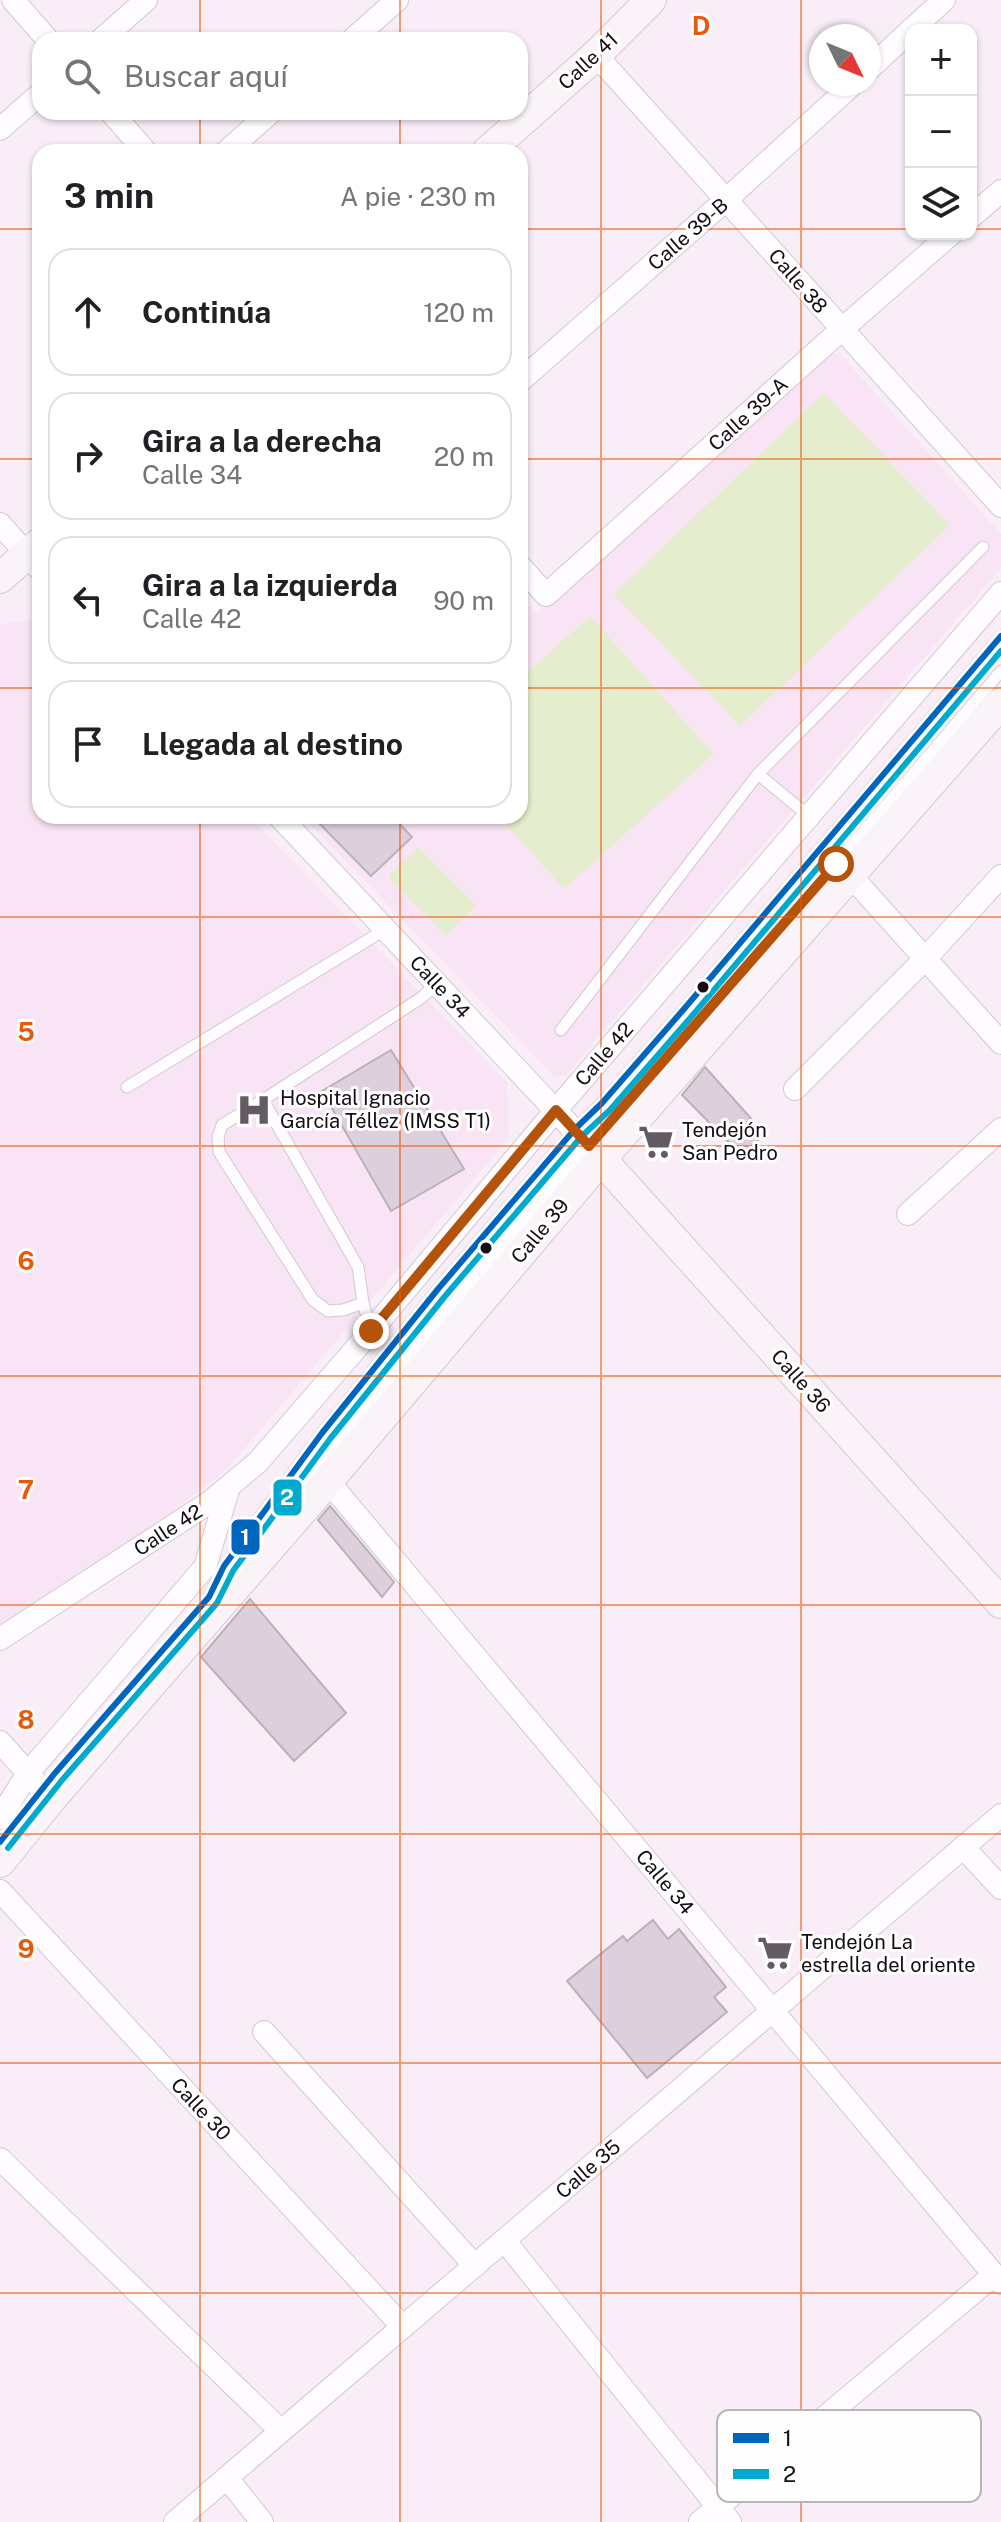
<!DOCTYPE html>
<html lang="es">
<head>
<meta charset="utf-8">
<style>
	:root { --surface:#fff; --page:#f2f2f2; --text:#202124; --muted:#757577; --line:#e0e0e0 }
	body { margin:0; font-family:"Public Sans",sans-serif; background:var(--page); color:var(--text) }
	.controls { position:absolute; right:24px; top:24px; display:grid; overflow:hidden; border-radius:16px; box-shadow:0 2px 6px #0004 }
	.controls button { width:72px; height:72px; display:grid; place-items:center; padding:0; border:0; border-bottom:2px solid var(--line); background:var(--surface); color:var(--text); font:40px sans-serif }
	.compass { position:absolute; left:809px; top:24px; width:72px; height:72px; border-radius:50%; background:var(--surface); box-shadow:0 2px 6px #0004; rotate:133deg }
	.stop { position:absolute; width:24px; height:24px; margin:-18px; border:6px solid #b45309; border-radius:50%; background:#fff }
	.stop.end { background:#b45309; border-color:#fff; box-shadow:0 2px 8px #0008 }
	.list { margin:0; padding:0; list-style:none }
	h2 { display:flex; justify-content:space-between; align-items:center; height:104px; margin:0; padding:0 32px; font-size:34px }
	h2 small { font-size:26px; font-weight:400; color:var(--muted) }
	.list li { display:grid; grid-template-columns:52px 1fr auto; gap:24px; align-items:center; box-sizing:border-box; height:128px; margin:0 16px 16px; padding:0 16px; border:2px solid var(--line); border-radius:24px }
	.list b { display:block; font-size:30px; white-space:nowrap }
	.list p { margin:0; font-size:26px; white-space:nowrap; color:var(--muted) }
	.list em { font-size:26px; font-style:normal; color:var(--muted) }
	.icon { flex:none; width:44px; height:44px; fill:none; stroke:currentColor; stroke-width:2; stroke-linecap:round; stroke-linejoin:round }
	.map { position:relative; flex:none; width:1001px; height:2522px; overflow:hidden }
	.search { position:absolute; background:var(--surface); box-shadow:0 2px 6px #0004; left:32px; top:32px; width:496px; height:88px; display:flex; align-items:center; gap:20px; box-sizing:border-box; padding:0 28px; border-radius:24px; color:var(--muted); font-size:30px }
	.panel { position:absolute; background:var(--surface); box-shadow:0 2px 6px #0004; left:32px; top:144px; width:496px; height:680px; border-radius:24px }
	.map>svg:first-child { display:block }
	.built { fill:#f8e4f4 }
	.green { fill:#e4edcd }
	.building { fill:#decfdc; stroke:#bab2b8; stroke-width:2 }
	.lines { fill:none; stroke-linecap:round; stroke-linejoin:round }
	.lane-casing { stroke:#d2c9d0; stroke-width:13 }
	.street-casing { stroke:#d2c9d0; stroke-width:24 }
	.secondary-casing { stroke:#d2c9d0; stroke-width:32 }
	.lane { stroke:#fefcfe; stroke-width:11 }
	.street { stroke:#fefcfe; stroke-width:22 }
	.secondary { stroke:#faf4f9; stroke-width:30 }
	.bus-1-casing { stroke:#fefefe; stroke-width:12 }
	.bus-2-casing { stroke:#fefefe; stroke-width:12 }
	.bus-1 { stroke:#0065bd; stroke-width:6 }
	.bus-2 { stroke:#00a9ce; stroke-width:6 }
	.route { stroke:#b45309; stroke-width:10 }
	.grid { fill:none; stroke:#e8590c; stroke-width:2; stroke-opacity:0.55 }
	.bus-dot { fill:#130c12; stroke:#fefefe; stroke-width:3 }
	.labels { text-anchor:middle; dominant-baseline:central; stroke-width:6; stroke-linejoin:round; paint-order:stroke }
	.street-label { font-size:20px; fill:#130c12; stroke:#fefefe }
	.poi-label { font-size:20px; fill:#130c12; stroke:#fefefe; text-anchor:start }
	.key { fill:#fefefe; stroke:#b8b5b7; stroke-width:2 }
	.key-label { font-size:22px; fill:#130c12 }
	.grid-label { font-size:26px; text-anchor:middle; font-weight:bold; fill:#e8590c; stroke:#fefefe; stroke-width:6; stroke-linejoin:round; paint-order:stroke }
	.line-badge { stroke:#fefefe; stroke-width:3 }
	.badge-label { font-size:22px; text-anchor:middle; font-weight:bold; fill:#fff }
</style>
</head>
<body>
<div class="map">
<svg width="1001" height="2522" viewBox="0 0 1001 2522">
	<rect width="100%" height="100%" fill="#f9eef7"/>
	<g class="built">
		<polygon points="825,354 840,354 1001,534 1001,568 565,1076 554,1076 302,816 520,816 520,596 537,613"/>
		<polygon points="40,619 40,816 249,816 507,1082 509,1138 227,1469 136,1540 0,1627 0,624"/>
	</g>
	<g class="green">
		<polygon points="824,393 950,525 740,726 614,594"/>
		<polygon points="590,616 714,754 564,889 498,816 520,816 520,679"/>
		<polygon points="418,847 476,905 446,936 388,877"/>
	</g>
	<g class="building">
		<polygon points="312,816 392,816 412,837 371,876"/>
		<polygon points="391,1050 464,1169 391,1211 322,1091"/>
		<polygon points="705,1067 765,1134 741,1155 682,1095"/>
		<polygon points="330,1506 394,1582 382,1597 318,1520"/>
		<polygon points="250,1599 346,1713 294,1761 201,1657"/>
		<polygon points="653,1920 668,1939 679,1929 726,1987 714,1997 727,2012 647,2078 567,1981 623,1936 627,1941"/>
	</g>
	<g class="lines">
		<g class="lane-casing">
			<g id="lane">
				<polyline points="758,774 809,816"/>
				<polyline points="561,1030 758,774 983,547"/>
				<polyline points="127,1087 386,929"/>
				<polyline points="263,1100 222,1125 218,1137 219,1152 313,1300 328,1311 343,1310 363,1303"/>
				<polyline points="371,1331 363,1303 358,1267 263,1100 421,998 437,984"/>
				<polyline points="236,1564 529,1214 836,864 1001,671"/>
				<polyline points="209,1597 224,1566 322,1433 438,1289 575,1129 602,1103 684,1009 1001,636"/>
			</g>
		</g>
		<g class="street-casing">
			<g id="street">
				<polyline points="13,0 48,40"/>
				<polyline points="911,30 944,0"/>
				<polyline points="101,40 146,0"/>
				<polyline points="352,40 397,0"/>
				<polyline points="596,55 1001,506"/>
				<polyline points="869,69 911,30"/>
				<polyline points="111,112 146,152"/>
				<polyline points="0,129 40,94"/>
				<polyline points="226,152 271,112"/>
				<polyline points="971,217 1001,191"/>
				<polyline points="520,381 727,199 853,84"/>
				<polyline points="0,524 40,569"/>
				<polyline points="520,566 546,595 841,330 951,234"/>
				<polyline points="279,816 601,1159"/>
				<polyline points="850,875 1001,1043"/>
				<polyline points="795,1089 925,959 1001,876"/>
				<polyline points="908,1214 1001,1129"/>
				<polyline points="328,1481 1001,2283"/>
				<polyline points="0,1639 210,1502 258,1462 371,1331 556,1110 1001,593"/>
				<polyline points="0,1742 51,1799"/>
				<polyline points="0,1818 28,1773 205,1567 229,1487"/>
				<polyline points="963,1847 1001,1888"/>
				<polyline points="0,1891 403,2327"/>
				<polyline points="264,2032 475,2266"/>
				<polyline points="0,2159 281,2431"/>
				<polyline points="504,2240 730,2522"/>
				<polyline points="227,2478 262,2522"/>
				<polyline points="175,2522 1001,1815"/>
				<polyline points="700,2522 994,2275"/>
			</g>
		</g>
		<g class="secondary-casing">
			<g id="secondary">
				<polyline points="487,152 596,55 651,0"/>
				<polyline points="0,578 40,543"/>
				<polyline points="601,1159 1001,1603"/>
				<polyline points="0,1862 51,1799 328,1481 601,1159 1001,703"/>
			</g>
		</g>
		<use href="#lane" class="lane"/>
		<use href="#street" class="street"/>
		<use href="#secondary" class="secondary"/>
		<g class="bus-1-casing">
			<polyline id="bus-1" points="0,1842 55,1773 209,1597 224,1566 322,1433 438,1289 575,1129 602,1103 684,1009 1001,636"/>
		</g>
		<g class="bus-2-casing">
			<polyline id="bus-2" points="8,1848 63,1779 217,1603 233,1571 330,1439 446,1295 582,1136 610,1110 692,1016 1001,651"/>
		</g>
		<use href="#bus-1" class="bus-1"/>
		<use href="#bus-2" class="bus-2"/>
	</g>
	<g class="lines">
		<polyline class="route" points="371,1331 556,1110 589,1146 836,864"/>
	</g>
	<path class="grid" d="M200,0v40M400,0v40M601,0v2522M801,0v2522M200,112v40M400,112v40M0,229h40M520,229h391M971,229h30M0,459h40M520,459h481M0,688h40M520,688h481M200,816v1706M400,816v1706M0,917h1001M0,1146h1001M0,1376h1001M0,1605h1001M0,1834h1001M0,2063h1001M0,2293h1001"/>
	<defs>
		<g id="hospital-bare" transform="scale(2.76)"><path d="M-5-5h3v3.5h4V-5h3V5h-3V1.5h-4V5h-3Z" fill="#645b62" stroke="#fefefe" stroke-width="2.5" paint-order="stroke"/></g>
		<g id="supermarket-bare" transform="scale(2.76)"><path d="M-6-5.5h2.5l.6 2H6L4.5 2H-2.5L-4.4-4H-6ZM-1.5 3.2a1.3 1.3 0 1 0 .1 0ZM3 3.2a1.3 1.3 0 1 0 .1 0Z" fill="#645b62" stroke="#fefefe" stroke-width="2.5" paint-order="stroke"/></g>
	</defs>
	<g fill-rule="evenodd">
		<use href="#hospital-bare" x="254" y="1110"/>
		<use href="#supermarket-bare" x="656" y="1142"/>
		<use href="#supermarket-bare" x="775" y="1953"/>
	</g>
	<g class="bus-dot">
		<circle cx="703" cy="987" r="7"/>
		<circle cx="486" cy="1248" r="7"/>
	</g>
	<g class="labels">
		<g class="street-label">
			<text transform="translate(588 61) rotate(-43)">Calle 41</text>
			<text transform="translate(688 234) rotate(-41)">Calle 39-B</text>
			<text transform="translate(798 281) rotate(49)">Calle 38</text>
			<text transform="translate(748 414) rotate(-42)">Calle 39-A</text>
			<text transform="translate(440 987) rotate(47)">Calle 34</text>
			<text transform="translate(604 1054) rotate(-49)">Calle 42</text>
			<text transform="translate(540 1231) rotate(-50)">Calle 39</text>
			<text transform="translate(801 1381) rotate(48)">Calle 36</text>
			<text transform="translate(168 1530) rotate(-33)">Calle 42</text>
			<text transform="translate(665 1882) rotate(50)">Calle 34</text>
			<text transform="translate(201 2109) rotate(47)">Calle 30</text>
			<text transform="translate(588 2169) rotate(-41)">Calle 35</text>
		</g>
		<g class="poi-label">
			<text x="280" y="1098">Hospital Ignacio<tspan x="280" dy="23">García Téllez (IMSS T1)</tspan></text>
			<text x="682" y="1130">Tendejón<tspan x="682" dy="23">San Pedro</tspan></text>
			<text x="801" y="1942">Tendejón La<tspan x="801" dy="23">estrella del oriente</tspan></text>
		</g>
	</g>
	<rect x="717" y="2410" width="264" height="92" rx="12" class="key"/>
	<rect x="733" y="2433" width="36" height="10" fill="#0065bd"/>
	<rect x="733" y="2469" width="36" height="10" fill="#00a9ce"/>
	<g class="key-label">
		<text x="783" y="2446">1</text>
		<text x="783" y="2482">2</text>
	</g>
	<g class="grid-label">
		<text x="701" y="35">D</text>
		<text x="26" y="1041">5</text>
		<text x="26" y="1270">6</text>
		<text x="26" y="1499">7</text>
		<text x="26" y="1729">8</text>
		<text x="26" y="1958">9</text>
	</g>
	<g class="line-badge">
		<rect x="272" y="1478" width="31" height="39" rx="8" fill="#00a9ce"/>
		<rect x="230" y="1518" width="31" height="38" rx="8" fill="#0065bd"/>
	</g>
	<g class="badge-label">
		<text x="287" y="1505">2</text>
		<text x="245" y="1545">1</text>
	</g>
</svg>
<div class="controls">
<button>+</button>
<button>−</button>
<button><svg class="icon" aria-label="layers" viewBox="0 0 24 24"><path d="M12 4l9 5-9 5-9-5zM3 14l9 5 9-5"/></svg></button>
</div>
<svg class="compass" viewBox="-18 -18 36 36"><path d="M0-13l5 13h-10z" fill="#e53935"/><path d="M0 13l5-13h-10z" fill="#757577"/></svg>
<div class="stop" style="left:836px;top:864px"></div>
<div class="stop end" style="left:371px;top:1331px"></div>
<div class="search"><svg class="icon" aria-label="search" viewBox="0 0 24 24"><circle cx="10" cy="10" r="6"/><path d="M15 15l6 6"/></svg>Buscar aquí</div>
<section class="panel">
<h2>3 min<small>A pie · 230 m</small></h2>
<ul class="list">
<li><svg class="icon" aria-label="ahead" viewBox="0 0 24 24"><path d="M12 20V5M6 11l6-6 6 6"/></svg><div><b>Continúa</b></div><em>120 m</em></li>
<li><svg class="icon" aria-label="right" viewBox="0 0 24 24"><path d="M7 20v-9h11M14 6l5 5-5 5"/></svg><div><b>Gira a la derecha</b><p>Calle 34</p></div><em>20 m</em></li>
<li><svg class="icon" aria-label="left" viewBox="0 0 24 24"><path d="M17 20v-9H6M10 6l-5 5 5 5"/></svg><div><b>Gira a la izquierda</b><p>Calle 42</p></div><em>90 m</em></li>
<li><svg class="icon" aria-label="arrive" viewBox="0 0 24 24"><path d="M6 21V4h12l-3 4 3 4H6"/></svg><div><b>Llegada al destino</b></div></li>
</ul>
</section>
</div>
</body>
</html>
